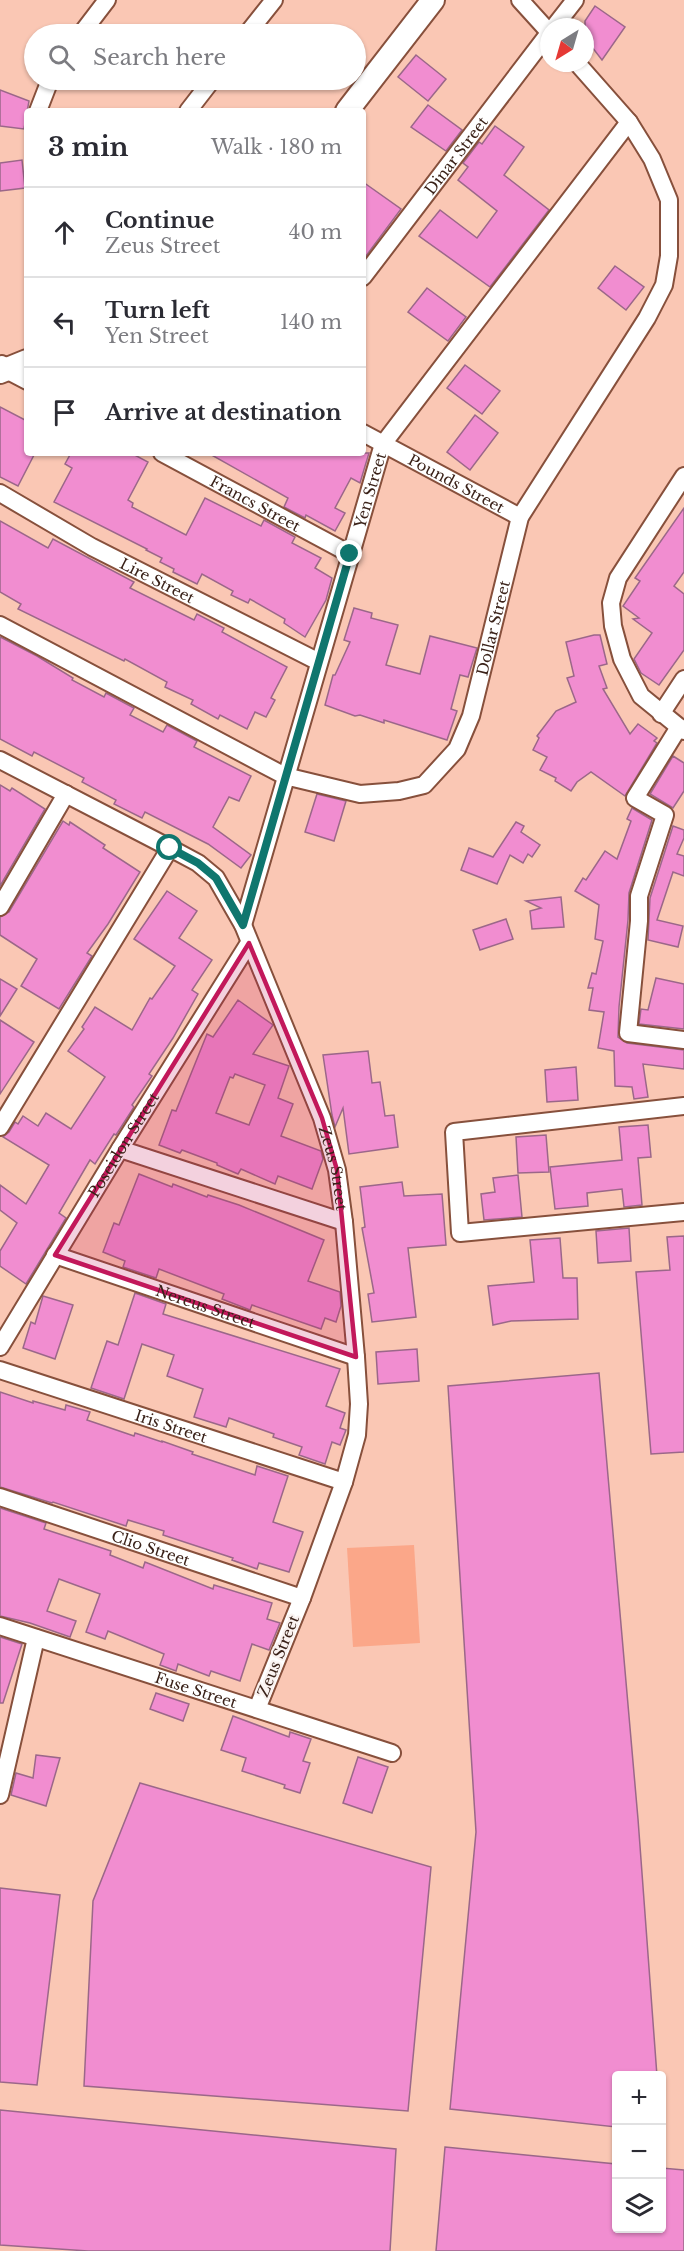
<!DOCTYPE html>
<html lang="en">
<head>
<meta charset="utf-8">
<style>
	:root { --surface:#fff; --page:#f7f7f7; --text:#2b2b33; --muted:#7c7c81; --line:#e1e1e2 }
	body { margin:0; font-family:"Libre Baskerville",serif; background:var(--page); color:var(--text) }
	.controls { position:absolute; right:18px; bottom:18px; display:grid; overflow:hidden; border-radius:6px; box-shadow:0 2px 4px #0004 }
	.controls button { width:54px; height:54px; display:grid; place-items:center; padding:0; border:0; border-bottom:2px solid var(--line); background:var(--surface); color:var(--text); font:30px sans-serif }
	.compass { position:absolute; left:540px; top:18px; width:54px; height:54px; border-radius:50%; background:var(--surface); box-shadow:0 2px 4px #0004; rotate:217deg }
	.stop { position:absolute; width:18px; height:18px; margin:-14px; border:4px solid #0f766e; border-radius:50%; background:#fff }
	.stop.end { background:#0f766e; border-color:#fff; box-shadow:0 2px 6px #0008 }
	.list { margin:0; padding:0; list-style:none }
	h2 { display:flex; justify-content:space-between; align-items:center; height:78px; margin:0; padding:0 24px; font-size:26px }
	h2 small { font-size:20px; font-weight:400; color:var(--muted) }
	.list li { display:grid; grid-template-columns:39px 1fr auto; gap:18px; align-items:center; box-sizing:border-box; height:90px; padding:0 24px; border-top:2px solid var(--line) }
	.list b { display:block; font-size:22px; white-space:nowrap }
	.list p { margin:0; font-size:20px; white-space:nowrap; color:var(--muted) }
	.list em { font-size:20px; font-style:normal; color:var(--muted) }
	.icon { flex:none; width:33px; height:33px; fill:none; stroke:currentColor; stroke-width:2; stroke-linecap:round; stroke-linejoin:round }
	.map { position:relative; flex:none; width:684px; height:2251px; overflow:hidden }
	.search { position:absolute; background:var(--surface); box-shadow:0 2px 4px #0004; left:24px; top:24px; width:342px; height:66px; display:flex; align-items:center; gap:15px; box-sizing:border-box; padding:0 21px; border-radius:33px; color:var(--muted); font-size:22px }
	.panel { position:absolute; background:var(--surface); box-shadow:0 2px 4px #0004; left:24px; top:108px; width:342px; height:348px; border-radius:6px }
	.map>svg:first-child { display:block }
	.green { fill:#fba789 }
	.building { fill:#f18dd0; stroke:#9b6789; stroke-width:1.5; fill-rule:evenodd }
	.lines { fill:none; stroke-linecap:round; stroke-linejoin:round }
	.street-casing { stroke:#87503c; stroke-width:20 }
	.secondary-casing { stroke:#87503c; stroke-width:26 }
	.street { stroke:#fff; stroke-width:16 }
	.secondary { stroke:#fff; stroke-width:22 }
	.route { stroke:#0f766e; stroke-width:8 }
	.marked { fill:#c2185b; fill-opacity:0.2; stroke:#c2185b; stroke-width:4.5; stroke-linejoin:round }
	.labels { text-anchor:middle; dominant-baseline:central; stroke-width:4.5; stroke-linejoin:round; paint-order:stroke }
	.street-label { font-size:15px; fill:#3a2219; stroke:#faf3f1 }
</style>
</head>
<body>
<div class="map">
<svg width="684" height="2251" viewBox="0 0 684 2251">
	<rect width="100%" height="100%" fill="#fac7b4"/>
	<polygon class="green" points="414,1545 420,1643 353,1647 347,1548"/>
	<g class="building">
		<polygon points="595,6 625,27 602,60 585,38 585,21"/>
		<polygon points="416,55 446,79 428,101 398,77"/>
		<polygon points="0,90 29,101 24,129 0,126"/>
		<polygon points="428,105 462,130 446,151 411,127"/>
		<polygon points="495,126 524,147 504,175 549,210 490,287 419,236 440,210 477,238 497,211 458,180 468,167 463,163 479,142 482,144"/>
		<polygon points="22,160 25,188 0,191 0,163"/>
		<polygon points="363,182 401,209 363,260"/>
		<polygon points="615,266 644,287 626,310 598,288"/>
		<polygon points="427,288 466,317 448,341 408,312"/>
		<polygon points="465,365 500,391 482,414 447,388"/>
		<polygon points="0,407 27,421 27,453 35,453 18,486 0,477"/>
		<polygon points="475,415 498,433 470,470 447,452"/>
		<polygon points="71,453 131,453 148,462 128,500 133,503 132,507 186,535 205,498 261,526 264,520 295,537 292,543 321,558 315,568 332,578 326,600 305,637 284,623 285,619 250,599 248,603 231,595 233,591 202,574 197,584 173,572 174,569 160,562 162,558 146,550 147,549 54,502 72,468 65,464"/>
		<polygon points="208,453 369,453 360,483 351,478 335,508 345,513 335,531 306,515 305,518 284,507 288,498"/>
		<polygon points="684,508 684,572 674,586 684,594 684,650 659,685 641,673 634,659 652,633 633,619 639,618 623,606 640,581 635,578"/>
		<polygon points="0,521 48,548 53,539 134,582 130,588 194,620 197,614 224,628 222,632 287,667 271,698 275,700 266,717 255,712 247,729 220,715 218,719 191,704 193,700 165,687 167,682 125,659 124,661 18,609 21,604 0,592"/>
		<polygon points="354,608 372,613 371,618 398,625 386,665 420,674 430,636 477,648 468,677 460,675 451,709 457,711 447,740 384,720 384,723 360,715 355,716 325,705 333,675 335,675 350,642 344,640"/>
		<polygon points="594,635 600,635 607,664 599,666 607,688 603,689 630,734 638,724 657,738 654,741 657,743 625,796 591,772 577,782 571,791 555,781 556,778 540,770 547,757 533,750 539,738 537,736 556,711 576,702 567,678 574,676 566,642"/>
		<polygon points="0,637 37,656 73,678 72,680 104,697 106,693 134,708 130,715 163,732 167,725 197,741 194,747 251,776 239,801 229,797 213,827 251,855 241,868 208,844 145,812 142,818 114,804 116,800 82,782 84,778 34,752 32,756 0,739"/>
		<polygon points="673,756 684,763 684,791 673,808 650,794"/>
		<polygon points="0,785 10,791 12,788 45,809 0,886"/>
		<polygon points="317,794 346,801 334,841 305,832"/>
		<polygon points="632,808 652,820 629,893 628,920 619,1007 618,1037 627,1043 684,1050 684,1069 643,1064 648,1097 634,1099 632,1087 615,1086 614,1051 598,1048 604,1012 589,1010 593,988 588,988 592,973 596,974 603,941 595,939 599,905 575,891 583,878 586,880 605,851 617,859 631,821 627,819"/>
		<polygon points="63,821 69,825 70,822 105,845 103,848 140,872 108,924 87,953 92,956 59,1009 21,986 37,959 0,935 0,917 9,912"/>
		<polygon points="516,822 524,826 521,832 540,845 532,857 528,854 523,863 510,855 497,884 461,870 469,848 493,857"/>
		<polygon points="673,826 684,830 684,838 677,854 684,856 684,876 673,872 657,920 683,926 678,947 648,940 650,898"/>
		<polygon points="167,891 197,911 179,938 212,960 192,990 198,994 173,1038 149,1074 152,1076 132,1105 134,1107 116,1135 114,1134 95,1164 90,1160 59,1213 66,1218 26,1284 0,1266 0,1251 17,1223 0,1210 0,1185 26,1204 49,1165 3,1137 9,1132 15,1122 18,1124 23,1116 38,1126 46,1113 71,1129 105,1077 68,1051 84,1029 82,1027 95,1007 132,1030 150,998 152,999 175,966 134,939"/>
		<polygon points="561,897 564,927 532,929 530,911 541,908 526,901"/>
		<polygon points="506,919 513,939 480,950 473,930"/>
		<polygon points="656,978 684,984 684,1029 639,1024 641,1009 648,1010"/>
		<polygon points="0,979 17,989 0,1016"/>
		<path d="M238,1000l35,25 -20,29 36,12 -11,32 15,6 -12,32 40,15 2,8 -11,30 -34,-13 -3,8 -34,-15 -3,5 -21,-9v-2l-35,-13 -2,3 -21,-8 13,-35 4,1 31,-77 6,3zM235,1074l30,11 -16,40 -33,-12 14,-36 3,1z"/>
		<polygon points="0,1020 34,1042 0,1094"/>
		<polygon points="368,1051 372,1083 380,1082 385,1116 394,1115 398,1147 349,1154 343,1108 335,1127 332,1115 323,1055"/>
		<polygon points="576,1067 578,1100 547,1102 545,1070"/>
		<polygon points="648,1125 651,1157 638,1158 642,1205 624,1207 622,1189 587,1193 588,1206 555,1209 550,1167 622,1160 619,1127"/>
		<polygon points="546,1135 549,1172 518,1173 516,1137"/>
		<polygon points="139,1174 172,1187 173,1184 207,1197 208,1195 239,1205 324,1240 308,1281 340,1292 341,1306 336,1322 325,1318 321,1329 252,1305 250,1310 222,1299 224,1294 159,1269 156,1278 123,1267 125,1261 103,1252 114,1223 119,1225"/>
		<polygon points="518,1175 522,1217 484,1220 481,1194 495,1192 493,1178"/>
		<polygon points="402,1182 404,1196 442,1194 446,1245 408,1248 416,1317 372,1322 368,1294 374,1293 362,1228 365,1227 360,1187"/>
		<polygon points="629,1228 631,1261 598,1263 596,1231"/>
		<polygon points="684,1236 684,1452 651,1454 636,1272 670,1270 667,1237"/>
		<polygon points="560,1238 563,1278 577,1278 578,1319 511,1321 493,1325 488,1286 534,1282 530,1240"/>
		<polygon points="135,1293 166,1304 163,1314 340,1369 326,1406 345,1413 340,1428 346,1430 340,1445 332,1442 325,1464 299,1455 302,1447 273,1437 274,1434 229,1418 226,1427 194,1417 203,1389 167,1376 174,1355 142,1344 124,1399 91,1388 107,1341 118,1345"/>
		<polygon points="43,1296 73,1305 55,1359 23,1348 31,1322 35,1324"/>
		<polygon points="417,1349 419,1381 378,1384 376,1352"/>
		<polygon points="599,1373 638,1819 657,2076 616,2076 616,2127 450,2109 476,1832 448,1386"/>
		<polygon points="0,1392 33,1403 33,1401 65,1410 66,1405 90,1412 87,1420 134,1436 135,1433 162,1442 162,1441 193,1452 192,1454 255,1475 257,1466 288,1476 273,1522 303,1532 289,1572 259,1563 257,1569 232,1560 233,1558 163,1535 164,1531 128,1520 126,1526 53,1502 52,1503 0,1487"/>
		<polygon points="0,1508 46,1523 44,1529 96,1546 111,1551 110,1555 143,1568 145,1562 213,1589 214,1585 272,1603 267,1619 280,1623 269,1650 252,1644 240,1681 211,1671 209,1676 178,1664 176,1671 160,1665 164,1654 108,1631 105,1639 86,1632 100,1594 59,1579 47,1611 76,1621 70,1637 30,1623 0,1616"/>
		<polygon points="0,1637 22,1644 3,1703 0,1703"/>
		<polygon points="156,1693 189,1704 183,1721 150,1709"/>
		<polygon points="233,1716 289,1737 290,1732 311,1739 303,1761 310,1763 300,1793 284,1788 285,1785 242,1771 246,1758 221,1750"/>
		<polygon points="36,1755 60,1758 46,1806 11,1795 16,1773 33,1778"/>
		<polygon points="358,1757 388,1767 372,1813 343,1803"/>
		<polygon points="140,1783 431,1867 408,2111 84,2086 93,1901"/>
		<polygon points="0,1888 60,1895 37,2085 0,2082"/>
		<polygon points="0,2110 396,2149 390,2251 88,2251 0,2245"/>
		<polygon points="445,2147 616,2164 616,2229 662,2229 662,2168 684,2170 684,2251 436,2251"/>
	</g>
	<g class="lines">
		<g class="street-casing">
			<g id="street">
				<polyline points="520,0 549,32"/>
				<polyline points="554,27 575,0"/>
				<polyline points="81,34 107,0"/>
				<polyline points="247,34 274,0"/>
				<polyline points="38,111 50,80"/>
				<polyline points="188,111 212,80"/>
				<path id="s1" d="M363,277l186,-244"/>
				<polyline points="2,364 6,370 27,381"/>
				<path id="s2" d="M363,433l157,84"/>
				<path id="s3" d="M162,453l188,101"/>
				<polyline points="684,476 618,578 611,603 613,626 622,659 641,696 684,731"/>
				<path id="s4" d="M0,493l92,54 227,115"/>
				<path id="s5" d="M0,625l285,151 75,18 39,-3 25,-6 33,-36 14,-33 49,-199 127,-199 17,-33 5,-29v-56l-17,-41 -23,-37 -52,-59"/>
				<polyline points="661,714 684,679"/>
				<polyline points="679,727 635,798 665,815 639,896 639,921 628,1033 684,1040"/>
				<path id="s6" d="M0,760l170,88 28,15 18,15 27,47 79,193 15,52 7,52 12,135 3,47 -2,31 -13,47 -42,116 -45,111"/>
				<polyline points="0,907 66,794"/>
				<path id="s7" d="M243,925l140,-481 246,-322"/>
				<polyline points="684,1106 454,1132 460,1233 684,1212"/>
				<polyline points="0,1127 170,848"/>
				<polyline points="120,1149 344,1222"/>
				<path id="s8" d="M55,1255l301,102"/>
				<path id="s9" d="M0,1347l120,-198 129,-206"/>
				<path id="s10" d="M0,1370l344,112"/>
				<path id="s11" d="M0,1497l302,101"/>
				<path id="s12" d="M0,1626l392,127"/>
				<polyline points="0,1795 36,1638"/>
			</g>
		</g>
		<g class="secondary-casing">
			<g id="secondary">
				<polyline points="347,111 433,0"/>
				<polyline points="0,372 27,361"/>
			</g>
		</g>
		<use href="#street" class="street"/>
		<use href="#secondary" class="secondary"/>
	</g>
	<g class="lines">
		<polyline class="route" points="170,848 198,863 216,878 243,925 350,554"/>
	</g>
	<path class="marked" d="M249,943l73,175 15,52 19,187 -301,-102z"/>
	<g class="labels">
		<g class="street-label">
			<text stroke="none"><textPath href="#s1" startOffset="153">Dinar Street</textPath></text>
			<text stroke="none"><textPath href="#s2" startOffset="106">Pounds Street</textPath></text>
			<text stroke="none"><textPath href="#s7" startOffset="453">Yen Street</textPath></text>
			<text stroke="none"><textPath href="#s3" startOffset="106">Francs Street</textPath></text>
			<text stroke="none"><textPath href="#s4" startOffset="180">Lire Street</textPath></text>
			<text stroke="none"><textPath href="#s5" startOffset="640">Dollar Street</textPath></text>
			<text stroke="none"><textPath href="#s9" startOffset="237">Poseidon Street</textPath></text>
			<text stroke="none"><textPath href="#s6" startOffset="561">Zeus Street</textPath></text>
			<text stroke="none"><textPath href="#s8" startOffset="159">Nereus Street</textPath></text>
			<text stroke="none"><textPath href="#s10" startOffset="180">Iris Street</textPath></text>
			<text stroke="none"><textPath href="#s11" startOffset="159">Clio Street</textPath></text>
			<text transform="translate(278 1656) rotate(-68)">Zeus Street</text>
			<text stroke="none"><textPath href="#s12" startOffset="206">Fuse Street</textPath></text>
		</g>
	</g>
</svg>
<div class="controls">
<button>+</button>
<button>−</button>
<button><svg class="icon" aria-label="layers" viewBox="0 0 24 24"><path d="M12 4l9 5-9 5-9-5zM3 14l9 5 9-5"/></svg></button>
</div>
<svg class="compass" viewBox="-18 -18 36 36"><path d="M0-13l5 13h-10z" fill="#e53935"/><path d="M0 13l5-13h-10z" fill="#7c7c81"/></svg>
<div class="stop" style="left:170px;top:848px"></div>
<div class="stop end" style="left:350px;top:554px"></div>
<div class="search"><svg class="icon" aria-label="search" viewBox="0 0 24 24"><circle cx="10" cy="10" r="6"/><path d="M15 15l6 6"/></svg>Search here</div>
<section class="panel">
<h2>3 min<small>Walk · 180 m</small></h2>
<ul class="list">
<li><svg class="icon" aria-label="ahead" viewBox="0 0 24 24"><path d="M12 20V5M6 11l6-6 6 6"/></svg><div><b>Continue</b><p>Zeus Street</p></div><em>40 m</em></li>
<li><svg class="icon" aria-label="left" viewBox="0 0 24 24"><path d="M17 20v-9H6M10 6l-5 5 5 5"/></svg><div><b>Turn left</b><p>Yen Street</p></div><em>140 m</em></li>
<li><svg class="icon" aria-label="arrive" viewBox="0 0 24 24"><path d="M6 21V4h12l-3 4 3 4H6"/></svg><div><b>Arrive at destination</b></div></li>
</ul>
</section>
</div>
</body>
</html>
